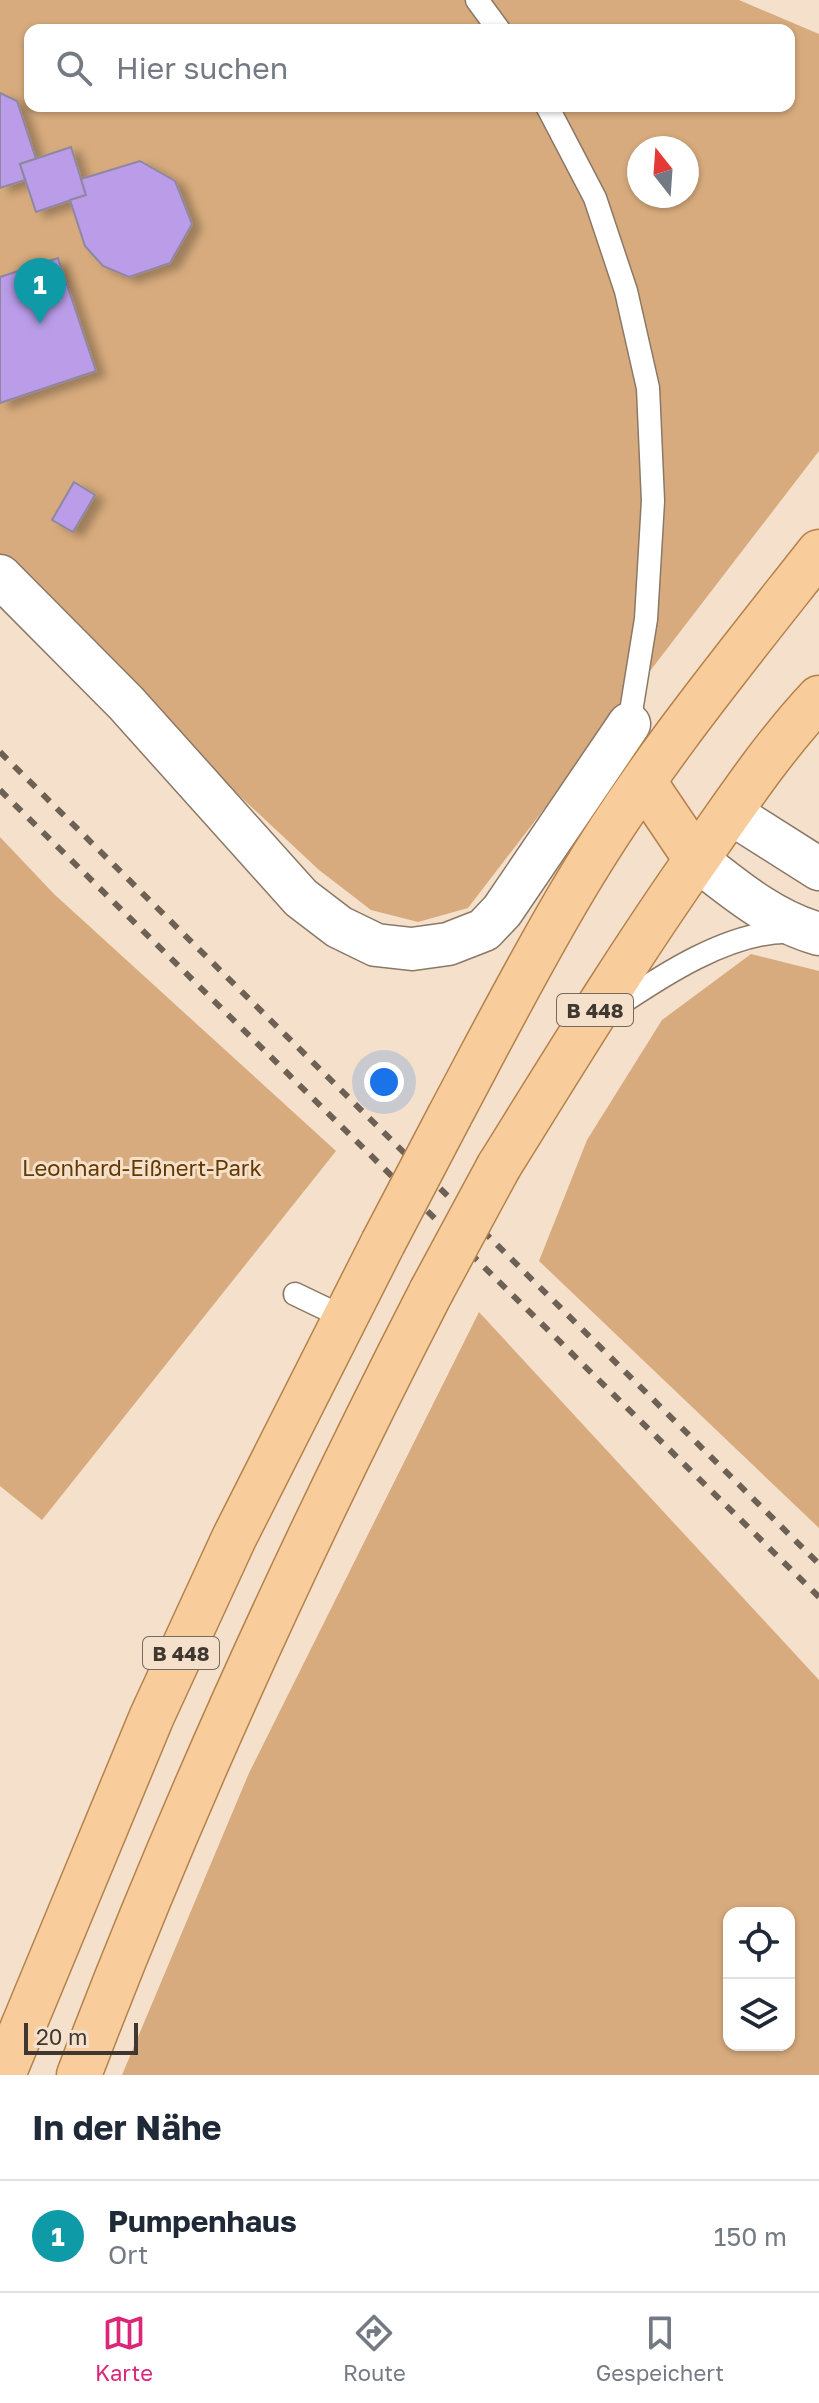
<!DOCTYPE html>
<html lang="de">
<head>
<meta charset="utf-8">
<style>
	:root { --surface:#fff; --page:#f2f2f3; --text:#1f2937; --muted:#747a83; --line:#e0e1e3; --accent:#db2777 }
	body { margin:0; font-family:"Golos Text",sans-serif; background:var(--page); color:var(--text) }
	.controls { position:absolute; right:24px; bottom:24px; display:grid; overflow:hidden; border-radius:16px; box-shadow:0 2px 6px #0004 }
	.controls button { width:72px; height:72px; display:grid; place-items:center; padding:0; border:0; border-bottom:2px solid var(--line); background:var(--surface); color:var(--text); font:40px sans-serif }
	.compass { position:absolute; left:627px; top:136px; width:72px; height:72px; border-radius:50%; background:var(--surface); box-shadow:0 2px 6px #0004; rotate:343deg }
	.scale { position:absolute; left:24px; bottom:20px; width:114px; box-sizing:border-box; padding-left:8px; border:4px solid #403830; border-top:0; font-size:22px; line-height:28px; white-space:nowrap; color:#403830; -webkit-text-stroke:6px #f5e0cb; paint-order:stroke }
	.you { position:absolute; left:384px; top:1082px; width:28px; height:28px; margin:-20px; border:6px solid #fff; border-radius:50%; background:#1a73e8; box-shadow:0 0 0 12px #1a73e833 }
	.badge { display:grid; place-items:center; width:52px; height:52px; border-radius:50%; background:var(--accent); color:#fff; font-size:26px; font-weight:700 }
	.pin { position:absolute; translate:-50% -66px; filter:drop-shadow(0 2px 4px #0008) }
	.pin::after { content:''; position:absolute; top:42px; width:28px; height:24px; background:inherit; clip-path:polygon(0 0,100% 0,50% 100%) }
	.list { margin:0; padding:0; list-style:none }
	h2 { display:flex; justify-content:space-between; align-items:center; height:104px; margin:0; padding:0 32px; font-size:34px }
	h2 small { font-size:26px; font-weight:400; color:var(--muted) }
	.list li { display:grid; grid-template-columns:52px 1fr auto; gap:24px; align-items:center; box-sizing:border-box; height:112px; padding:0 32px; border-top:2px solid var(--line) }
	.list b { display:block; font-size:30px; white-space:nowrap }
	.list p { margin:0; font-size:26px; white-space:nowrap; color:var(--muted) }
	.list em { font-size:26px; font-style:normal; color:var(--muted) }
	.icon { flex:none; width:44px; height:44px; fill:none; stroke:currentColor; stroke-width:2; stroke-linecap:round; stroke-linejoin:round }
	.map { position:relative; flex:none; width:819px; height:2075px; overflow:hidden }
	.search { position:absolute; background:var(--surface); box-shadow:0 2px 6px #0004; left:24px; right:24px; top:24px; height:88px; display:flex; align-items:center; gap:20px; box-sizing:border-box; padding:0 28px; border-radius:16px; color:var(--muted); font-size:30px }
	.sheet { height:216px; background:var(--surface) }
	nav { display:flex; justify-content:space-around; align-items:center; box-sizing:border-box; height:112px; border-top:2px solid var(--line); background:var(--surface); font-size:22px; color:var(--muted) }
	nav a { display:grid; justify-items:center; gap:4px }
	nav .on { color:var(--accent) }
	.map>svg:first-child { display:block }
	.green { fill:#d7ab7d; fill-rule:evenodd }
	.building { fill:#ba9ce9; stroke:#8f879f; stroke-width:2; filter:url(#shadow) }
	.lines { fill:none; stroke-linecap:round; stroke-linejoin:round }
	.service-casing { stroke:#8b7866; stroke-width:25 }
	.minor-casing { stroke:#8b7866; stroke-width:45 }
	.primary-casing { stroke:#b4824a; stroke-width:47 }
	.service { stroke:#fff; stroke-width:22 }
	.minor { stroke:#fff; stroke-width:42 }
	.primary { stroke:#f8cc9b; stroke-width:44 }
	.rail { stroke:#6d6156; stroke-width:6; stroke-dasharray:10 10; stroke-linecap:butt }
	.primary-bridge-casing { stroke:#b4824a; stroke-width:47; stroke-linecap:butt }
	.primary-bridge { stroke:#f8cc9b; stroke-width:44 }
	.labels { text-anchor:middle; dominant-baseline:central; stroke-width:6; stroke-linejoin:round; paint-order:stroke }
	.shield { fill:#f5e0cb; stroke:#766a5e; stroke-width:2 }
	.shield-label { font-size:20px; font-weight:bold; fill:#403830 }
	.park-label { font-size:22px; fill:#623a00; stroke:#f5e0cb }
</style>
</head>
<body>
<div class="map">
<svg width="819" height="2075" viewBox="0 0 819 2075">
	<defs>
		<filter id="shadow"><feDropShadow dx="9" dy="5" stdDeviation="4" flood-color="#0004"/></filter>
	</defs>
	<rect width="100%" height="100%" fill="#f5e0cb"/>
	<g class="green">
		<path d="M0,0h739l80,34v417l-351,457 -50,14 -47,-12 -52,-40 -319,-298zM30,30h759v76h-759zM639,148h48v48h-48z"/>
		<polygon points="0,837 54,894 336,1151 42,1520 0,1486"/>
		<polygon points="751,954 819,971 819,1528 539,1261 587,1140 662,1020"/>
		<path d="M479,1312l340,368v395h-697l127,-302zM789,1913v132h-60v-132z"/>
	</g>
	<g class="building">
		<polygon points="0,93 17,101 36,159 20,164 25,180 0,188"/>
		<polygon points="71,147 86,195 36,212 20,164"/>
		<polygon points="140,161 175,181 192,224 170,263 129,277 103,266 85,246 70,200 86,195 81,179"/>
		<polygon points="58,258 96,371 0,403 0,277"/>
		<polygon points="74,482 95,495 73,532 52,520"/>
	</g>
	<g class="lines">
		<g class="service-casing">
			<g id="service">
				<polyline points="477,0 499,30"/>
				<polyline points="547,106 595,198 626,291 648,388 653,501 646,619 629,724"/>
				<path d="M608,1012c50,-34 124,-84 186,-80"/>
				<polyline points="295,1294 345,1318"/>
			</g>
		</g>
		<g class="minor-casing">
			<g id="minor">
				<polyline points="0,576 126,703 301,898 339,927 376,945 412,949 448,944 484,930 502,911 629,724"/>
				<polyline points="729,812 819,869"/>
				<path d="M696,859c38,30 76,62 123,75"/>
			</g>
		</g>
		<g class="primary-casing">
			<g id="primary">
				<polyline points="644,782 696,859"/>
				<path d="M450,1115c41,-77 81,-155 126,-230 70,-118 158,-225 243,-333"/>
				<path d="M499,1166c66,-106 130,-211 202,-313 37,-53 74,-108 118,-155"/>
				<polyline points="3,2075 152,1716 234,1538 383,1243"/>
				<path d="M79,2075c102,-268 221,-528 352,-783"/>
			</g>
		</g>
		<use href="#service" class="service"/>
		<use href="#minor" class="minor"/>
		<use href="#primary" class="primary"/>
		<g class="rail">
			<polyline points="0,752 819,1564"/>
			<polyline points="0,790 819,1597"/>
		</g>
		<g class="primary-bridge-casing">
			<g id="primary-bridge">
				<polyline points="383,1243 450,1115"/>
				<polyline points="431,1292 499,1166"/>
			</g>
		</g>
		<use href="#primary-bridge" class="primary-bridge"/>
	</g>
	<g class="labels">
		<g class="shield">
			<rect x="557" y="994" width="76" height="32" rx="6"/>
			<rect x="143" y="1637" width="76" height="32" rx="6"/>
		</g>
		<g class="shield-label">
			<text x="595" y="1010">B 448</text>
			<text x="181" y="1653">B 448</text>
		</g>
		<g class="park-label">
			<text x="142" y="1167">Leonhard-Eißnert-Park</text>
		</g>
	</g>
</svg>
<div class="controls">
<button><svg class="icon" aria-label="locate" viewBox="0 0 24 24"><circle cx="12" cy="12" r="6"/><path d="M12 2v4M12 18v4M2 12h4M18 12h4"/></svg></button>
<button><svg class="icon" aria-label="layers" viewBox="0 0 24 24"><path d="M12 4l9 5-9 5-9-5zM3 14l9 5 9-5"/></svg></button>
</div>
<svg class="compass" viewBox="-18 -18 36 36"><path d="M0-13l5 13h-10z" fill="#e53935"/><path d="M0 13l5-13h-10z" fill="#747a83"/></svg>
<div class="scale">20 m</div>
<div class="you"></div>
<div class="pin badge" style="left:40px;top:324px;background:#0f9aa8">1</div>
<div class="search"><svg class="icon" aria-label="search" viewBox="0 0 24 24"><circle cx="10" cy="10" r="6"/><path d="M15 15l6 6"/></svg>Hier suchen</div>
</div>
<section class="sheet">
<h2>In der Nähe<small></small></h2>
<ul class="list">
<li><span class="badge" style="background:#0f9aa8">1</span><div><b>Pumpenhaus</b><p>Ort</p></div><em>150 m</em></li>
</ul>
</section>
<nav>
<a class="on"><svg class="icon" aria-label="map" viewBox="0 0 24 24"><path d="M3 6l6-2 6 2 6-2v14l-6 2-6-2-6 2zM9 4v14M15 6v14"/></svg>Karte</a>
<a><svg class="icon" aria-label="directions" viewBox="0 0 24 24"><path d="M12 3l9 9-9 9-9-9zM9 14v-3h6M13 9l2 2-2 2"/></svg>Route</a>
<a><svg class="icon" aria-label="saved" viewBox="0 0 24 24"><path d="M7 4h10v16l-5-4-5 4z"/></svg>Gespeichert</a>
</nav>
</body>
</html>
